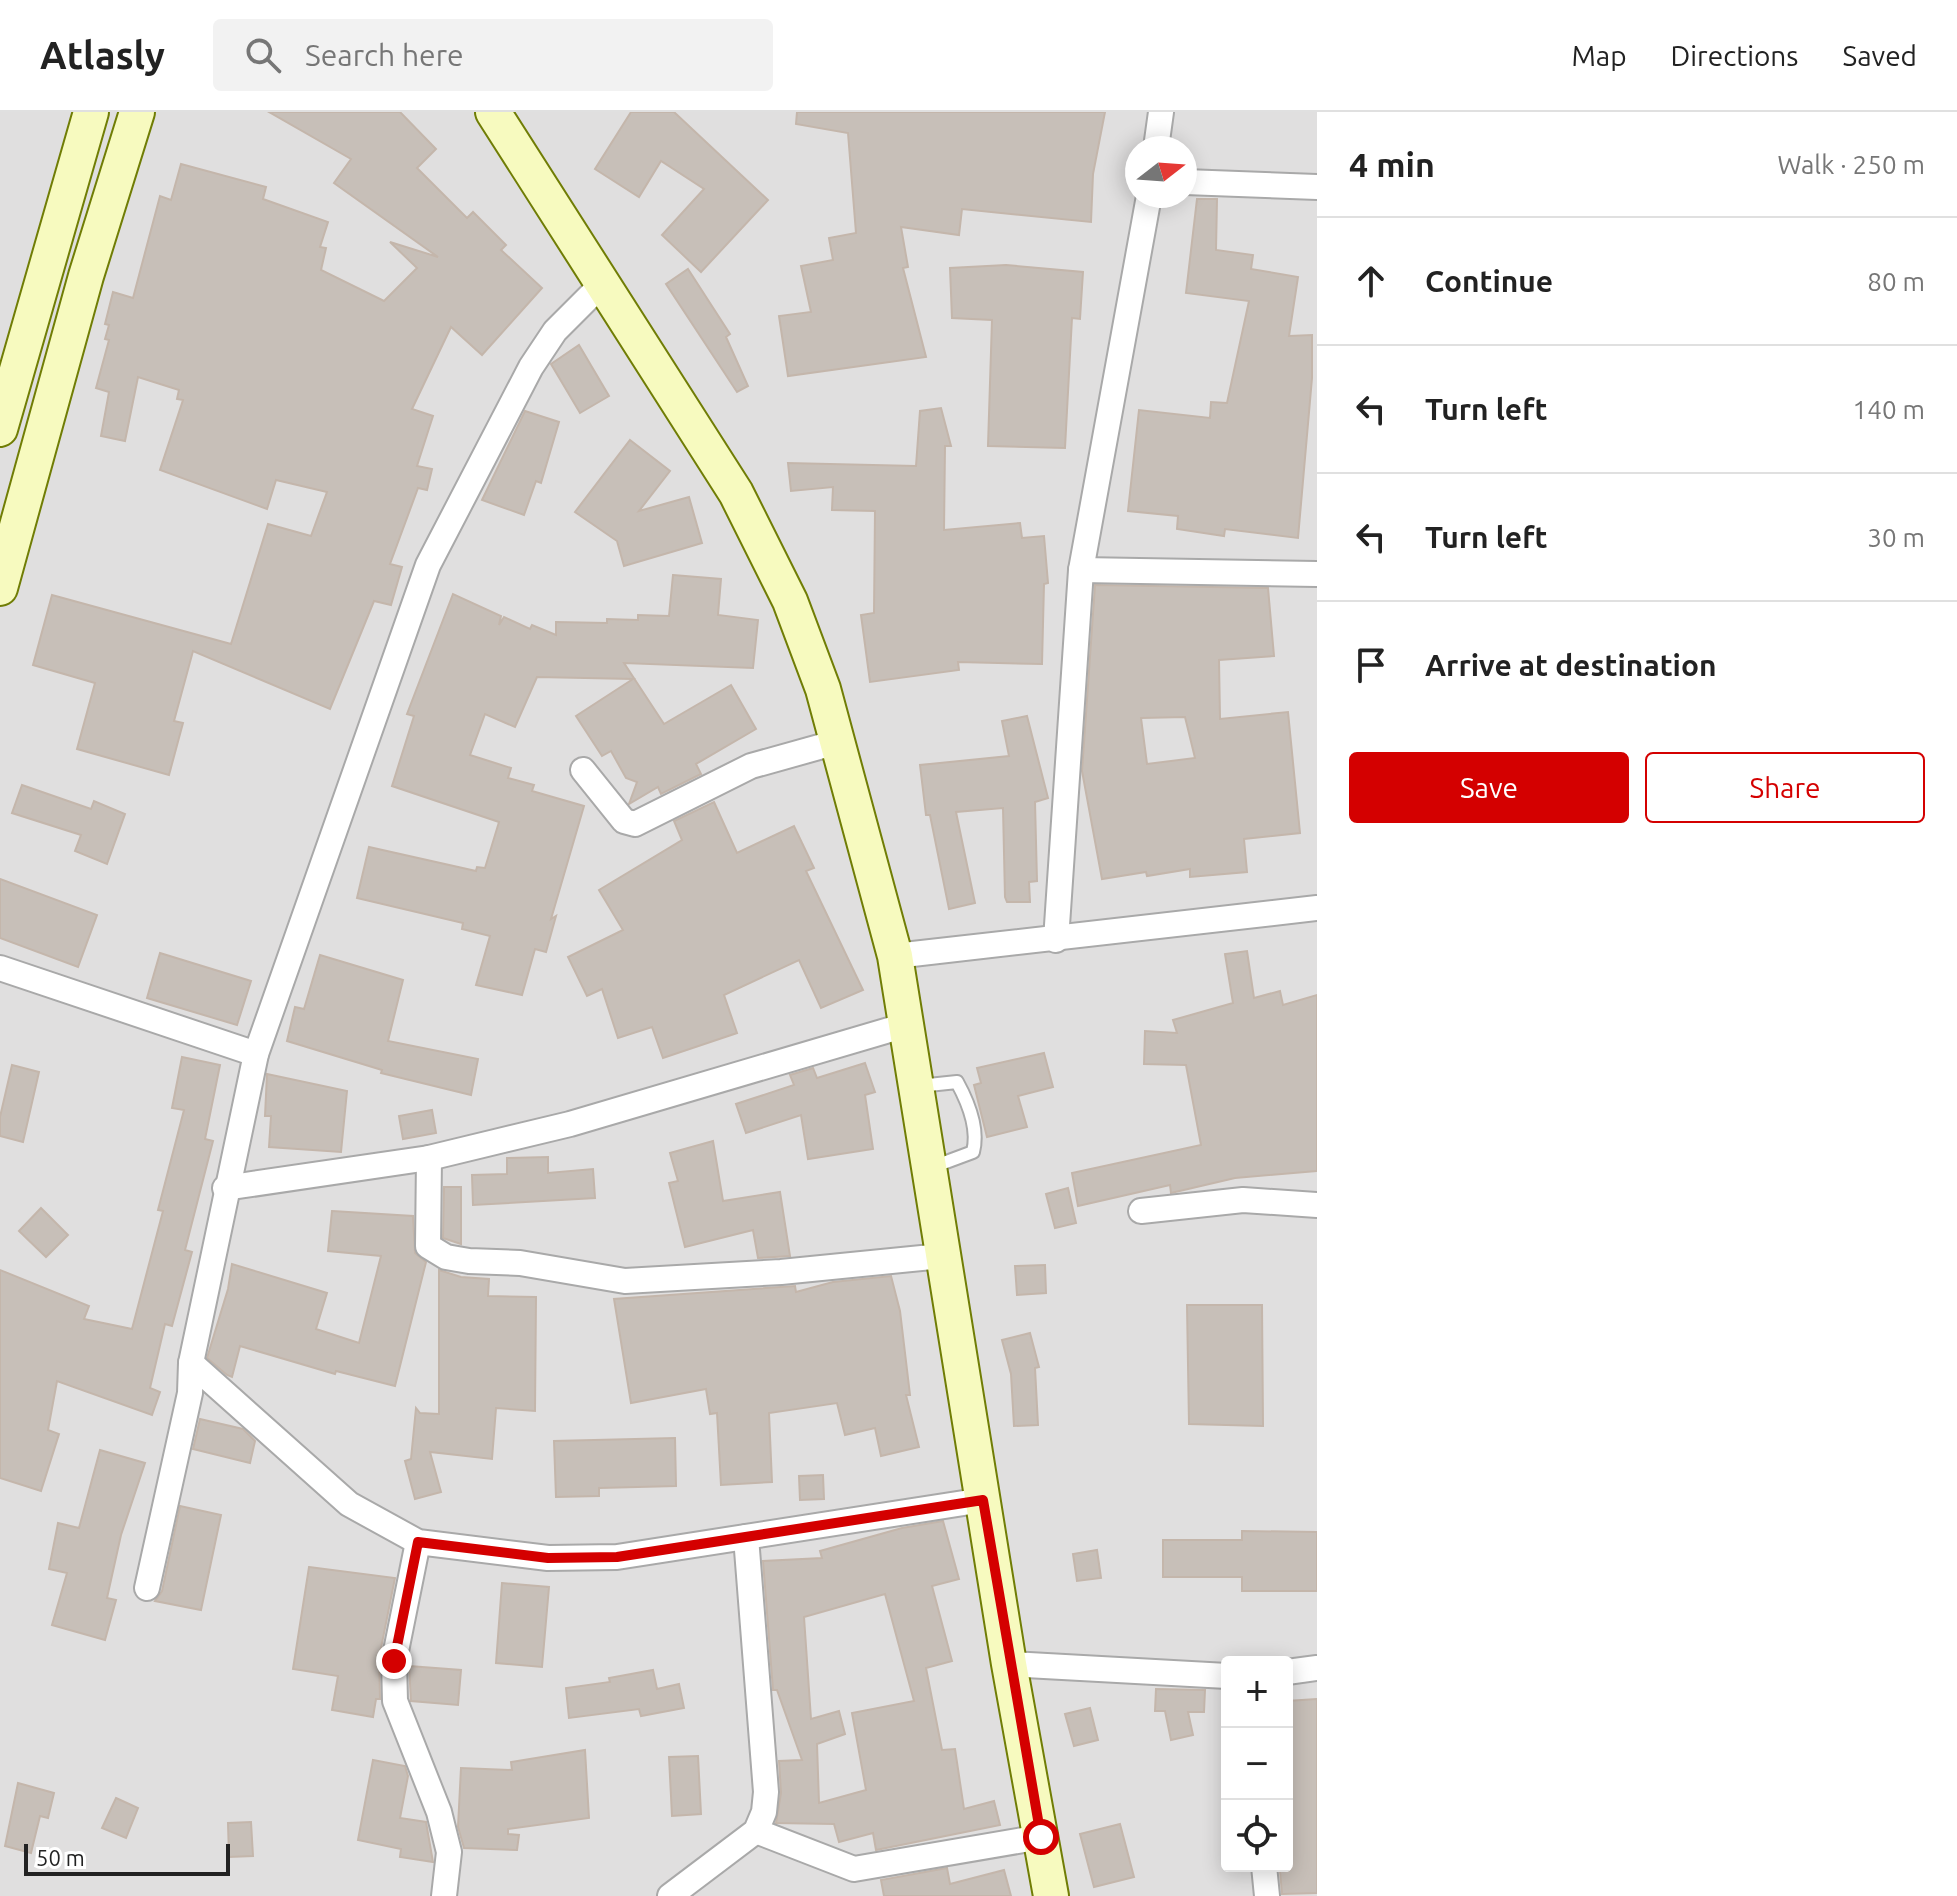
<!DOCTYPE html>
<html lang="en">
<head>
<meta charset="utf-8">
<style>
	:root { --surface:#fff; --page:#f2f2f2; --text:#222; --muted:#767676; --line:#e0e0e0; --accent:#d40000 }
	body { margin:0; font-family:Ubuntu,sans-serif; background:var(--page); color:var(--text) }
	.controls { position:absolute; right:24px; bottom:24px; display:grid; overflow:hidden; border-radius:8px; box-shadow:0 4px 20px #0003 }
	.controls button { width:72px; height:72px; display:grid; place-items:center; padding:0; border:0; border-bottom:2px solid var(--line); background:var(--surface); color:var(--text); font:40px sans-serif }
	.compass { position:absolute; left:1125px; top:24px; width:72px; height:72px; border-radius:50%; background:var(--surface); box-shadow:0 4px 20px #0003; rotate:73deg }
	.scale { position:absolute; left:24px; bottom:20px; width:206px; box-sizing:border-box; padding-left:8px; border:4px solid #222; border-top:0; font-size:22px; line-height:28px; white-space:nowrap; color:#222; -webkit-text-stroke:6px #fff; paint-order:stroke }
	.stop { position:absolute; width:24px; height:24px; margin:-18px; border:6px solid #d40000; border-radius:50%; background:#fff }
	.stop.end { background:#d40000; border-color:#fff; box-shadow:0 2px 8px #0008 }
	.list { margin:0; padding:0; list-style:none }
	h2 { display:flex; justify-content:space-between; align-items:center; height:104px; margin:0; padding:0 32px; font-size:34px }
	h2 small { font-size:26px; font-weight:400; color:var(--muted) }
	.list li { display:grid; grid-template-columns:52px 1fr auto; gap:24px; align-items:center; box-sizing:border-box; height:128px; padding:0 32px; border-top:2px solid var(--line) }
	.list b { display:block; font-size:30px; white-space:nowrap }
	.list em { font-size:26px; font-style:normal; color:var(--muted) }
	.actions { display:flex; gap:16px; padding:24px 32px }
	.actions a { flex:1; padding:18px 0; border:2px solid var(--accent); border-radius:8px; text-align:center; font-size:28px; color:var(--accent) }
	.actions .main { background:var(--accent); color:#fff }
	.icon { flex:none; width:44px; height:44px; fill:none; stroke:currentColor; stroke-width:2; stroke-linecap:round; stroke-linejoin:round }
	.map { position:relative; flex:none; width:1317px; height:1784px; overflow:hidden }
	header { display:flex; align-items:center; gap:48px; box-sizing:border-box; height:112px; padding:0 40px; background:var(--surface); border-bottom:2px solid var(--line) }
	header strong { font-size:38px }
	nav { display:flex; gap:44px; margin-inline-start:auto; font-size:28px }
	.search { width:560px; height:72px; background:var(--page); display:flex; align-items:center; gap:20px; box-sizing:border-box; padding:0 28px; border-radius:8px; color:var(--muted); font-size:30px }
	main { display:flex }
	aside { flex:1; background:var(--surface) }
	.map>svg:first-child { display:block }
	.residential { fill:#e0dfdf; fill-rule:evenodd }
	.building { fill:#c7bfb8; stroke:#c4b6ab; stroke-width:2; fill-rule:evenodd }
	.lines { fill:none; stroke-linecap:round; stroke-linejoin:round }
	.service-casing { stroke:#a9a9a9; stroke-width:16 }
	.minor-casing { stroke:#a9a9a9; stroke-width:28 }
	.secondary-casing { stroke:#707d05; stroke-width:38 }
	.service { stroke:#fff; stroke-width:12 }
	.minor { stroke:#fff; stroke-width:24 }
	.secondary { stroke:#f7fabf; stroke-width:34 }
	.route { stroke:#d40000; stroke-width:10 }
</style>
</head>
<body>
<header>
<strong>Atlasly</strong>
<div class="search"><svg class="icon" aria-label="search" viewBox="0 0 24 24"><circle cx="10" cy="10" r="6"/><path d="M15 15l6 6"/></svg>Search here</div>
<nav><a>Map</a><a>Directions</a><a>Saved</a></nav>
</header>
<main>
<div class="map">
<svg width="1317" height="1784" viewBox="0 0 1317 1784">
	<rect width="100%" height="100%" fill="#f2efe9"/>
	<path class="residential" d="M0,0h1317v1784h-1317zM1137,36h48v48h-48zM1227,1550h60v204h-60z"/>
	<g class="building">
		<polygon points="269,0 400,0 436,37 417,56 467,106 473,100 506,133 501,138 542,176 482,243 451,215 412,297 433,304 417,354 432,357 427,378 418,376 390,452 402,455 391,493 374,489 330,597 193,539 174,609 183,611 169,663 77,637 95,571 33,553 52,483 231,532 268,412 311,424 327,380 276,368 267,397 160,358 183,288 177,287 179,278 138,265 125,329 101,324 109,280 96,276 109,228 105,227 109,213 105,212 113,180 133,186 160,84 171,88 181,52 266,75 263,87 328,110 320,135 326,136 321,158 384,189 417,156 390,130 438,145 334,71 351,47"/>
		<polygon points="631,0 674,0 768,88 701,160 662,123 704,77 661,49 639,85 595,57"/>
		<polygon points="797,0 1105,0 1093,62 1091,110 962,97 959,123 901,115 908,155 903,156 926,245 788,264 779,204 811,200 801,154 833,148 829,126 856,121 848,21 796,12"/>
		<polygon points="1197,87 1217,87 1216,138 1253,143 1251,157 1298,165 1289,224 1312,223 1312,266 1298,426 1225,417 1224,424 1177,417 1178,404 1128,399 1139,298 1210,306 1211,290 1227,291 1249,189 1186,181"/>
		<polygon points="1006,153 1083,160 1080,207 1072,206 1065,336 988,334 992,208 952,206 950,156"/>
		<polygon points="688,157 730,222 726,225 748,274 737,280 666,172"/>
		<polygon points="579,233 609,284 580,301 551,252"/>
		<polygon points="941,296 951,334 945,334 944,418 1020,411 1022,426 1044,424 1048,471 1044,472 1042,552 958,550 959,558 870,570 861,503 874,501 875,399 832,398 833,375 791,379 788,351 916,354 920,299"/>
		<polygon points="525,299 559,310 541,371 536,369 524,403 482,388"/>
		<polygon points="630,328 670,359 639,399 689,385 702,431 624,454 617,429 575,400"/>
		<polygon points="673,463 721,467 718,503 758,508 753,556 624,551 664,612 731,573 756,617 696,652 701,662 661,682 658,675 629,692 637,670 626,666 611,639 602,644 576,604 633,567 537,565 515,615 485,602 470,643 511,656 508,666 534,673 532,679 584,694 551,807 556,804 546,840 535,837 522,883 476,873 490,824 462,817 463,811 357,786 369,735 476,759 477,755 485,756 499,710 392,674 414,604 407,602 453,482 501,504 499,513 504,505 530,517 532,513 556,523 556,510 607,511 607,507 638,508 638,503 669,504"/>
		<path d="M1095,473l173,3 6,68 -55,4 1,59 68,-7 12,121 -56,6 3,33 -57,5v-8l-43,7 -1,-4 -44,7 -20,-108zM1185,605l10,41 -48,6 -6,-46z"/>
		<polygon points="1027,604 1048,686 1035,690 1037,769 1029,770 1030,790 1007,790 1005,785 1003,696 956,700 975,791 949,797 930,703 926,703 920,653 1009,644 1002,609"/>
		<polygon points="22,673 91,697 94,689 125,702 107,752 75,739 81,723 12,701"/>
		<polygon points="714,690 737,741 794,714 814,756 806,759 863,878 821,896 799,848 724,883 737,921 663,946 652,915 618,926 602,877 587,884 568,845 623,818 599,778 682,728 674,709"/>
		<polygon points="0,767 97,803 78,855 0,826"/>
		<polygon points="1247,839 1254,886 1280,879 1283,893 1317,883 1317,1059 1235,1066 1171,1081 1170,1073 1078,1094 1072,1061 1201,1033 1186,953 1144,952 1145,919 1177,921 1173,908 1233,891 1225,842"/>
		<polygon points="160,841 251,869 237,913 147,886"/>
		<polygon points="320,843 403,868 388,929 478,947 471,983 381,961 382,958 287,929 295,895 304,897"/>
		<polygon points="1044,941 1053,975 1018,984 1027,1015 987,1025 974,973 981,971 977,956"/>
		<polygon points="182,945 220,953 205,1027 213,1029 185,1138 192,1140 172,1214 165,1212 150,1276 160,1280 152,1303 57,1269 48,1318 59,1322 41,1379 0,1366 0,1158 89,1194 84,1207 132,1217 163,1099 158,1098 184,998 172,996"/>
		<polygon points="865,951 875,980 865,983 873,1037 808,1047 801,1003 746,1021 736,992 794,973 790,963 813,956 817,966"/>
		<polygon points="12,953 39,960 23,1030 0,1024 0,1005"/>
		<polygon points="267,962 347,979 341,1040 269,1035 271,1004 265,1004"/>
		<polygon points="432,998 436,1021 403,1027 399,1004"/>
		<polygon points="713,1029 723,1089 780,1080 790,1144 758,1146 753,1118 685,1135 669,1071 678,1069 670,1041"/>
		<polygon points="548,1045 548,1061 593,1057 595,1086 473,1093 472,1063 507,1062 507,1046"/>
		<polygon points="444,1075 461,1075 461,1132 443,1126"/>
		<polygon points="1068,1076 1076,1111 1055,1116 1046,1082"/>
		<polygon points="41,1096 68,1123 46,1145 19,1119"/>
		<polygon points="332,1099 413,1104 415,1141 426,1150 395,1274 336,1259 335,1262 240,1234 232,1265 227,1263 207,1246 228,1177 232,1152 327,1181 316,1217 359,1231 381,1144 328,1139"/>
		<polygon points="1045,1153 1046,1181 1017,1183 1015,1154"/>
		<polygon points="439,1158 461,1165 489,1167 488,1184 536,1185 535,1299 496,1296 492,1347 430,1340 441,1380 415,1387 405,1349 411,1347 416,1296 420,1301 439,1302"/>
		<polygon points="891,1164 900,1199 910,1283 906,1283 919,1335 881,1344 875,1316 845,1323 837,1291 769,1301 772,1370 721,1373 717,1301 710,1302 706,1277 631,1291 614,1187 795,1174 796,1180 833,1170"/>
		<polygon points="1187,1193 1262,1193 1263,1314 1189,1312"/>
		<polygon points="1030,1221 1039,1255 1035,1256 1038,1313 1014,1314 1011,1262 1002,1228"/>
		<polygon points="200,1307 243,1317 255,1329 250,1351 193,1337"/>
		<polygon points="675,1326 676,1374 599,1376 599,1384 556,1385 554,1329"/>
		<polygon points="100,1338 145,1351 121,1423 107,1486 116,1488 105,1528 52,1513 67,1461 49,1457 58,1411 79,1416"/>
		<polygon points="823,1363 824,1387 800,1388 799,1364"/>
		<polygon points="180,1394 221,1403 201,1498 155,1489 162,1479"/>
		<path d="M943,1409l16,58 -27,7 20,75 -26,7 16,82 13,-1 9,60 30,-8 6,24 -124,25 -3,-17 -34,9 -5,-18 -58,-1 5,-30 -2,-32 23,-1 -25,-70h-4l-10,-129 59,-3 -2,-7 82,-23zM885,1482l29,107 -62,12 14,77 -47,13 -2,-59 28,-10 -6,-23 -28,8 -7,-102z"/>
		<polygon points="1242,1419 1317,1420 1317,1479 1242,1479 1242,1465 1163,1465 1163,1428 1242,1428"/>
		<polygon points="1097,1438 1101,1466 1077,1469 1073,1442"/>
		<polygon points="309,1455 395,1466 379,1546 380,1587 376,1587 373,1605 332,1598 338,1564 293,1557"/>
		<polygon points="502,1471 549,1475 542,1555 496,1551"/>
		<polygon points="409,1554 461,1558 458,1593 411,1589"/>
		<polygon points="653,1558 657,1577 679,1572 684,1596 641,1604 639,1597 569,1606 566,1576 610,1570 609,1566"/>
		<polygon points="1156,1577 1205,1578 1204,1600 1188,1600 1193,1623 1171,1628 1165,1599 1155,1599"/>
		<polygon points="1317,1587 1317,1781 1282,1782 1280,1759 1287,1759 1287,1589"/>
		<polygon points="1090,1596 1098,1628 1074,1634 1065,1602"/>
		<polygon points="585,1638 589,1706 508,1717 508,1722 519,1723 517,1738 464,1736 458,1715 461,1656 512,1658 511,1650"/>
		<polygon points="698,1644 701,1702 672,1704 669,1645"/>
		<polygon points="373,1648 405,1654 408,1664 400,1706 426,1710 433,1750 400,1745 401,1737 358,1728"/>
		<polygon points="18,1671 54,1681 48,1706 40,1704 31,1741 5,1734"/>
		<polygon points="116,1686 138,1696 126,1726 102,1716"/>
		<polygon points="251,1710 253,1744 229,1745 228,1711"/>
		<polygon points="1120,1712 1134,1765 1094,1775 1080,1722"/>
		<polygon points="947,1756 950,1772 1004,1758 1011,1784 884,1784 881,1768"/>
	</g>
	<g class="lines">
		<g class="service-casing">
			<path id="service" d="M919,974l38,-4c11,20 22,47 16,70l-43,16"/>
		</g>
		<g class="minor-casing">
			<g id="minor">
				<polyline points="1156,36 1161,0"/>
				<polyline points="1185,70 1317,75"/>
				<polyline points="1081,458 1317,462"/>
				<polyline points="583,658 624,709 635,712 751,654 837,630"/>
				<polyline points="1056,828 1081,458 1149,84"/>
				<polyline points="895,844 1317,796"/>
				<polyline points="0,856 256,942"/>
				<polyline points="429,1046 428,1134 446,1145 469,1149 520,1151 625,1169 781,1160 942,1144"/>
				<polyline points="225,1076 429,1046 570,1012 906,913"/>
				<polyline points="1141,1099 1243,1088 1317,1093"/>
				<polyline points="191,1251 349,1392 418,1430 548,1446 617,1445 983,1388"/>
				<polyline points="418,1430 394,1549 395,1589 439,1700 449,1740 444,1784"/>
				<polyline points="147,1476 190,1281 191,1251 256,942 428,453 531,255 555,219 603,171"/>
				<polyline points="1009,1552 1227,1564"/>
				<polyline points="1287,1560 1317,1556"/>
				<polyline points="756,1719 854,1757 1041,1725"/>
				<polyline points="1264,1754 1267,1784"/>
				<polyline points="670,1784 756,1719 764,1700 766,1680 746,1425"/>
			</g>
		</g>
		<g class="secondary-casing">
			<g id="secondary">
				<polyline points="493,0 736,381 790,489 823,577 895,844 1009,1552 1051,1784"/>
				<polyline points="0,317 91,0"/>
				<polyline points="0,476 86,164 137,0"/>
			</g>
		</g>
		<use href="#service" class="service"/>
		<use href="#minor" class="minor"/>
		<use href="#secondary" class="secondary"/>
	</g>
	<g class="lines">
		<polyline class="route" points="394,1549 418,1430 548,1446 617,1445 983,1388 1041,1725"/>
	</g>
</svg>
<div class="controls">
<button>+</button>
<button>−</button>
<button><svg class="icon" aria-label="locate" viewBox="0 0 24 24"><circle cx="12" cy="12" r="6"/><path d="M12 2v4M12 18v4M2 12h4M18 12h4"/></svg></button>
</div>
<svg class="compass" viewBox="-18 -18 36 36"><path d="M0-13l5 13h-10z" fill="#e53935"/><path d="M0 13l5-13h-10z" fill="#767676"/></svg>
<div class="scale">50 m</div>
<div class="stop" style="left:1041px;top:1725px"></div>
<div class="stop end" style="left:394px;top:1549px"></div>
</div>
<aside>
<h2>4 min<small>Walk · 250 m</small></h2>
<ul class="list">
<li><svg class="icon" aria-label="ahead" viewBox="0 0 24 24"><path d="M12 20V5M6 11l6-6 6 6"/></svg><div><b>Continue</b></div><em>80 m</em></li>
<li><svg class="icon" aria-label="left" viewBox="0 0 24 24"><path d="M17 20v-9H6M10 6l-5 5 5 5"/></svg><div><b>Turn left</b></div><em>140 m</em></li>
<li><svg class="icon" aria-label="left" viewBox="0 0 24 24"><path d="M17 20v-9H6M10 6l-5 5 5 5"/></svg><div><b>Turn left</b></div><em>30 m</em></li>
<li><svg class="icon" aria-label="arrive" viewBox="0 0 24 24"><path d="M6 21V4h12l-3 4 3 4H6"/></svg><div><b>Arrive at destination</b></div></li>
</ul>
<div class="actions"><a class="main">Save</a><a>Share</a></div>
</aside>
</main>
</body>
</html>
